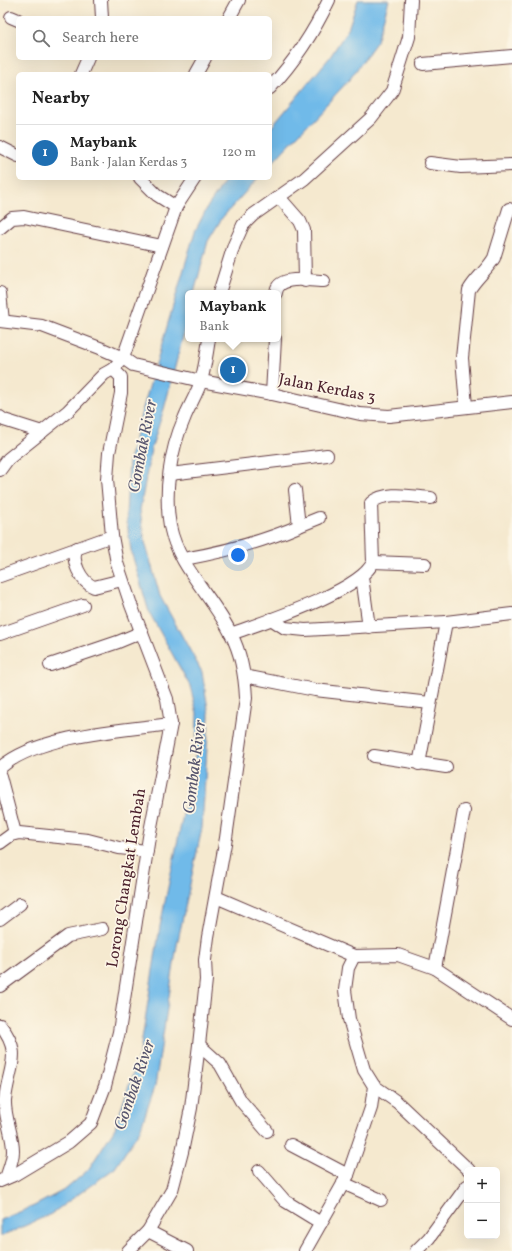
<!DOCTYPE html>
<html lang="en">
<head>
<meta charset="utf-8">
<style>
	:root { --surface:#fff; --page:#f2f2f2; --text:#222; --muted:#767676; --line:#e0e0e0; --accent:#1f6fb2 }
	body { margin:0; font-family:Vollkorn,serif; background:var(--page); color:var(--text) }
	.controls { position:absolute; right:12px; bottom:12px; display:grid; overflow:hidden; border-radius:6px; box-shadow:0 4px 16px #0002 }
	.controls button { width:36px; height:36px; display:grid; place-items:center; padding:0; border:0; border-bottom:1px solid var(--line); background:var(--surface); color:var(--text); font:20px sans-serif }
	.you { position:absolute; left:238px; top:555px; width:14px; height:14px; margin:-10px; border:3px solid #fff; border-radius:50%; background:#1a73e8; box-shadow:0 0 0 6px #1a73e833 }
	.badge { display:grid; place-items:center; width:26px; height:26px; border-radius:50%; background:var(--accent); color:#fff; font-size:13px; font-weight:700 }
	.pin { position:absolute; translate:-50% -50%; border:2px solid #fff; box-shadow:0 1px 4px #0006 }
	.popup { position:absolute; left:185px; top:290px; width:96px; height:52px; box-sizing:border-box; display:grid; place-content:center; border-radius:6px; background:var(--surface); filter:drop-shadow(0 1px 3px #0005); font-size:13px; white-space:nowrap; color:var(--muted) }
	.popup b { font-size:15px; color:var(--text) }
	.popup::after { content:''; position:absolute; left:50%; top:100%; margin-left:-8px; border:8px solid transparent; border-top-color:var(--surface) }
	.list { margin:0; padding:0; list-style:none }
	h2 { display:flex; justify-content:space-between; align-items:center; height:52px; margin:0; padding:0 16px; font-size:17px }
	h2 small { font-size:13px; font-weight:400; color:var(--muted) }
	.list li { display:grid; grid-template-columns:26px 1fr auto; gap:12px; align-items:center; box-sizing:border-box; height:56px; padding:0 16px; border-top:1px solid var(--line) }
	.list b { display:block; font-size:15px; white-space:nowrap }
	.list p { margin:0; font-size:13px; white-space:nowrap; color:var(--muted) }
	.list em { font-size:13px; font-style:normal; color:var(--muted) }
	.icon { flex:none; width:22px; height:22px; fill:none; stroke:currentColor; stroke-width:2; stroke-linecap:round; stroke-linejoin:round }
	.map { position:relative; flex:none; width:512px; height:1251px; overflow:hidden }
	.search { position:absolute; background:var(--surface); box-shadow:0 4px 16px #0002; left:16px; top:16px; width:256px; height:44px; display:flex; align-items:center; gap:10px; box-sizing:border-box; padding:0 14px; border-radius:6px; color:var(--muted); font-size:15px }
	.panel { position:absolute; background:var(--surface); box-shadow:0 4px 16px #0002; left:16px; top:72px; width:256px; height:108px; border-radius:6px }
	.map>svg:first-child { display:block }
	.water { fill:#70bae9; stroke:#5d6c8a }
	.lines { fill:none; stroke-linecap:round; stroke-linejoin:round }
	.street-casing { stroke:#643d44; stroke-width:14 }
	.street { stroke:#fff; stroke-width:12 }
	.labels { text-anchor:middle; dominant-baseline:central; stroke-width:3.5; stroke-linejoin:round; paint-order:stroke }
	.street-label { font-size:16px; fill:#4a1f2b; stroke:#fcf5e5 }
	.water-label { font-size:17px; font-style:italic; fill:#57556e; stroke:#fcf5e5 }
</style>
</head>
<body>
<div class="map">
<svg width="512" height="1251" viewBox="0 0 512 1251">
	<rect width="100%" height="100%" fill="#fcf5e5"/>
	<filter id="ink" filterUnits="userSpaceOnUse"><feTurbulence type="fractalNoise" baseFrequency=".025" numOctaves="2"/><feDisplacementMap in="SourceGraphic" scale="8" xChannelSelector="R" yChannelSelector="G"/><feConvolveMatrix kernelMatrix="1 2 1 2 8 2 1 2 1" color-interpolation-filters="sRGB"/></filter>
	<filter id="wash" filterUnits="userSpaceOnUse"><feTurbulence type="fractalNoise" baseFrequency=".012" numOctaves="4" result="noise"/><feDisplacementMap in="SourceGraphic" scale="16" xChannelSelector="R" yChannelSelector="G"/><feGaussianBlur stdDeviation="0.9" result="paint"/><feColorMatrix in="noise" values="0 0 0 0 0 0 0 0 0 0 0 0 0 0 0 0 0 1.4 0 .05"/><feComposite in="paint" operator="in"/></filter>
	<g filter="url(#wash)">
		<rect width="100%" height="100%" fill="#f5e9cf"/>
		<g class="water">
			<polygon points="358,0 389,0 377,41 350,79 270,165 270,129 330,57 348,29"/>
			<polygon points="227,178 258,178 222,218 208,241 194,293 188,293 188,317 164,409 151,449 140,510 145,542 160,596 202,672 209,715 202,828 177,945 155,1086 140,1130 115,1168 51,1214 0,1237 0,1220 34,1206 66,1189 88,1170 115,1128 140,1052 160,926 196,752 197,713 190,686 149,612 131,551 126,514 129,461 141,415 195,231 208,206"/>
		</g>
	</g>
	<g filter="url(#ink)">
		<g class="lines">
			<g class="street-casing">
				<g id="street">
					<polyline points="101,0 102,18"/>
					<polyline points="11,17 18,20"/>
					<polyline points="229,18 239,0"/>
					<polyline points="423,64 512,56"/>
					<polyline points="81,74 88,58"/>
					<polyline points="196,74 205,58"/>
					<path d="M270,88c24,-26 44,-56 59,-88"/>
					<polyline points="0,147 18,156"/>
					<polyline points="430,163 461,167 512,165"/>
					<polyline points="140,178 157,195 176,207"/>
					<polyline points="279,197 300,221 304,230 305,281"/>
					<polyline points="0,228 12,218 24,217 162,246"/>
					<polyline points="0,293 3,321"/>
					<polyline points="219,293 234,245 243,225 253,215 304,179 371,118 392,91 409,37 411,0"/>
					<path d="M276,293c1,-19 34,-12 48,-12"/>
					<polyline points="0,321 42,326 100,348 123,358 133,365 201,381 272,394 360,414 389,416 512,402"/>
					<polyline points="272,394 275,339"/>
					<path d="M466,406l-4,-48 7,-68c7,-12 18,-20 25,-32l15,-49"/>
					<polyline points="0,417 4,420 42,432"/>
					<polyline points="0,470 8,459 68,411 104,374 113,369 123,358 176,207 195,178"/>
					<polyline points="170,474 327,455"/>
					<polyline points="299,526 319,518"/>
					<path d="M77,548c-7,12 4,34 17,39l28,-7"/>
					<path d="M184,559c39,-7 78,-17 115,-33l-4,-36"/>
					<polyline points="373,562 425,564"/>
					<polyline points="0,576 112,536"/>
					<polyline points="362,577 369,627"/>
					<polyline points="271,619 285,628 305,630 446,622 512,614"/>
					<polyline points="0,634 83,605"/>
					<path d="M231,634c32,-12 130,-43 142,-72l-2,-59c15,-13 42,-6 60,-5"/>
					<polyline points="50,665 118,642 142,632"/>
					<polyline points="244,676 315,690 430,703"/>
					<polyline points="374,756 446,767"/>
					<polyline points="419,764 446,622"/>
					<path d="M0,768c37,-33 123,-38 171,-44"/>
					<polyline points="0,776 15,833"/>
					<polyline points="0,843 11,835 19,833 88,840 119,848 147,851"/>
					<polyline points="216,897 354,956 398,955 435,968 512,1019"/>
					<polyline points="0,919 20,904"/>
					<polyline points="435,968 464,811"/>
					<polyline points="0,986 68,936 102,929"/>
					<path d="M0,1025c24,29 8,43 5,75 -1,17 8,34 8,51 0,9 -4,18 -7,27"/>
					<polyline points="199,1045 220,1064 241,1101 267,1131"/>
					<polyline points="374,1086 397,1102 469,1170"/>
					<polyline points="291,1145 348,1175"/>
					<polyline points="259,1171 285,1201 321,1223"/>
					<polyline points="0,1181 14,1175 69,1142 91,1123 105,1086 119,1032 149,837 171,724 167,699 131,605 117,563 112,536 107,479 109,453 121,393 121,377 113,369"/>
					<polyline points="343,1183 381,1200"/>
					<polyline points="148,1231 187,1251"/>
					<path d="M128,1251l20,-20 24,-41 10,-38 9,-44 8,-63 7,-65 -1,-20 3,-23 18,-99 20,-140c-1,-21 -5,-45 -15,-64 -17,-36 -53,-67 -61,-108 -6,-34 0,-75 14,-107 5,-13 13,-25 17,-38 4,-14 6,-28 8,-42"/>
					<polyline points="305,1251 348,1175 371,1108 374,1086 364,1070 349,1019 345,990 348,968 354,956"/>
					<polyline points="416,1251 429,1238 467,1186"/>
				</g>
			</g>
			<use href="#street" class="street"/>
		</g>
	</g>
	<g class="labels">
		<g class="street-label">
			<text transform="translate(327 389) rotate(11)">Jalan Kerdas 3</text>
			<text transform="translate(127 878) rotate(-81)">Lorong Changkat Lembah</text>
		</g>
		<g class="water-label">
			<text transform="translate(143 446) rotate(-79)">Gombak River</text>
			<text transform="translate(195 767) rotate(-83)">Gombak River</text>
			<text transform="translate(135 1085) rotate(-71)">Gombak River</text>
		</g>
	</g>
</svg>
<div class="controls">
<button>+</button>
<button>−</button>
</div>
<div class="you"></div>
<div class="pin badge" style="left:233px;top:370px">1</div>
<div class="popup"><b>Maybank</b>Bank</div>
<div class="search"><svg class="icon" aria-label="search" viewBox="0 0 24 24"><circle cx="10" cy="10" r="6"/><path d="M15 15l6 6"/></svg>Search here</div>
<section class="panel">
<h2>Nearby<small></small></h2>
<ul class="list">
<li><span class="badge">1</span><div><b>Maybank</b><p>Bank · Jalan Kerdas 3</p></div><em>120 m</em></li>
</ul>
</section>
</div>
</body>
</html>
